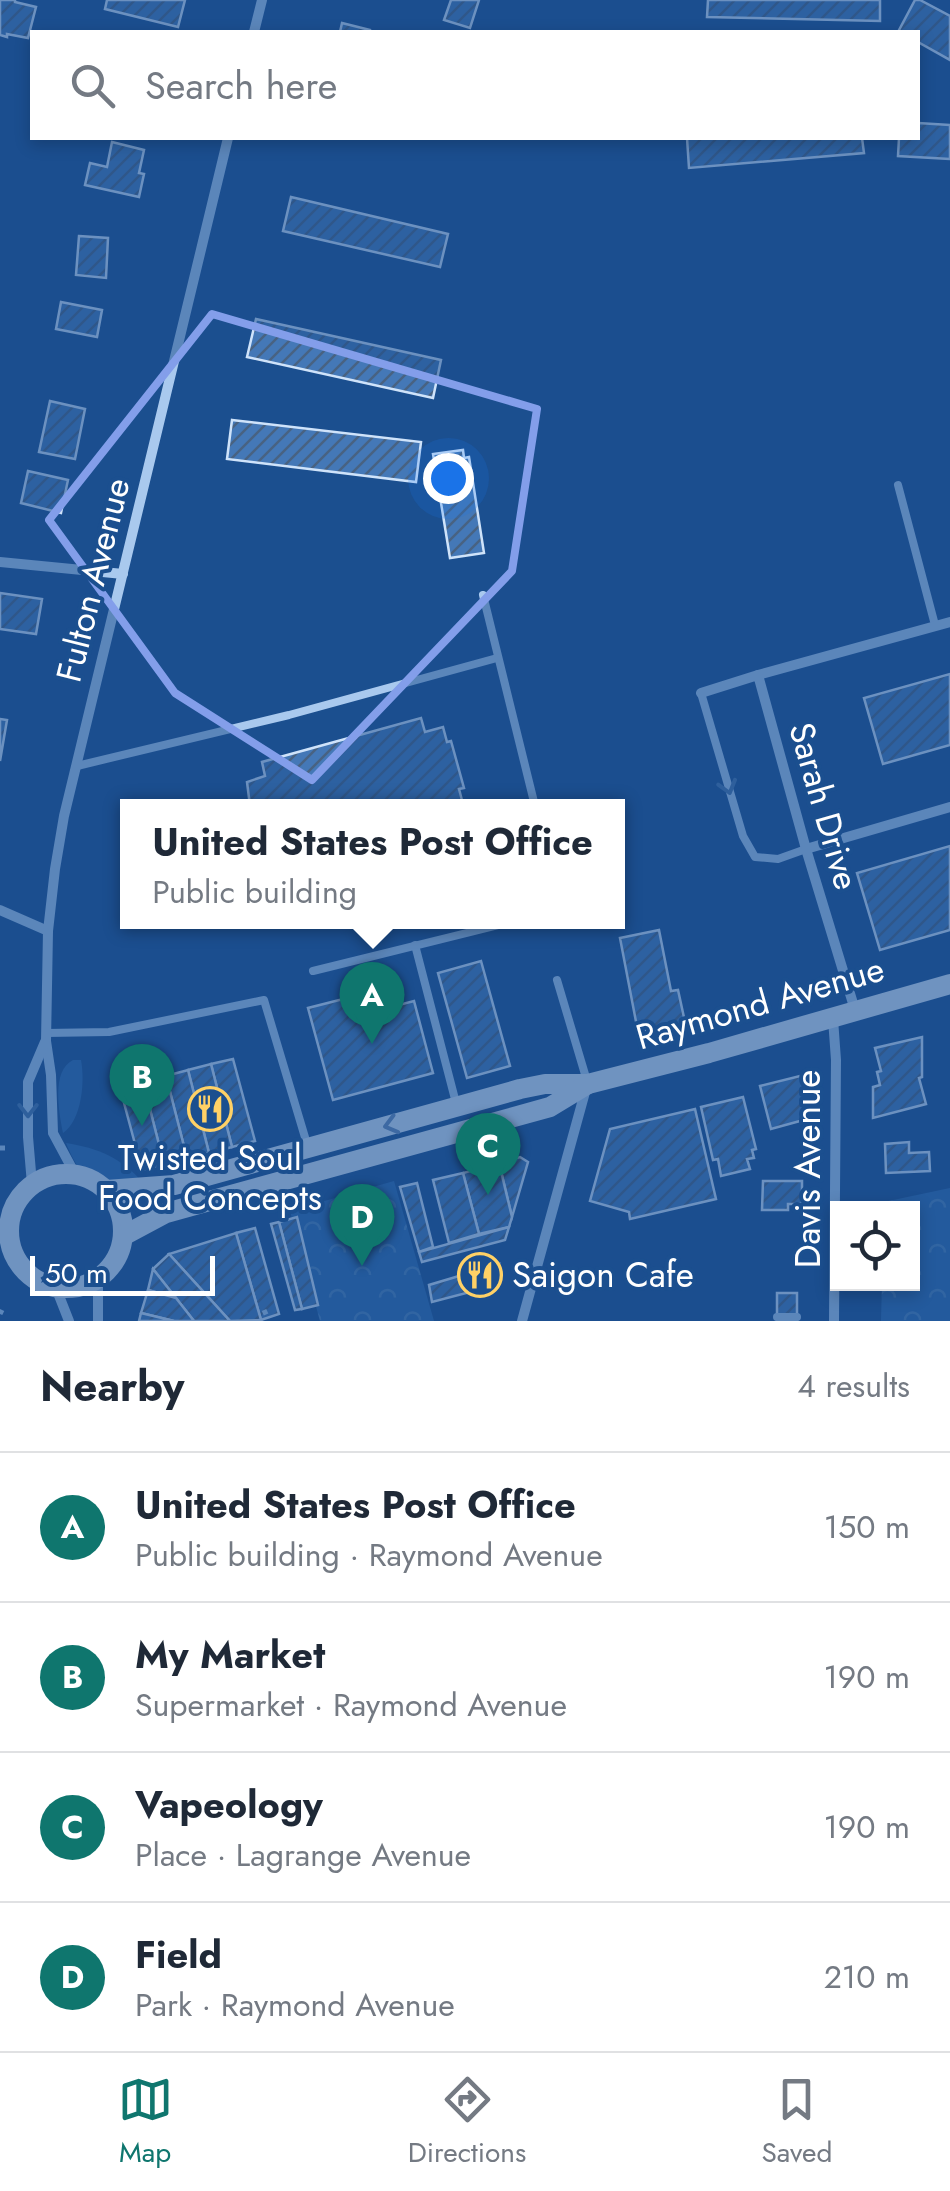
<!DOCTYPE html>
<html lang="en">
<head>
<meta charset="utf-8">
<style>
	:root { --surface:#fff; --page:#f6f6f7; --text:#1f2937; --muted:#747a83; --line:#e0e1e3; --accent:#0f766e }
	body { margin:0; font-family:Jost,sans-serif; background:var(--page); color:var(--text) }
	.controls { position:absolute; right:30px; bottom:30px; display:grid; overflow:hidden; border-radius:0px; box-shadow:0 5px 15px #0003 }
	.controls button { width:90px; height:90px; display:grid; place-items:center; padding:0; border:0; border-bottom:2px solid var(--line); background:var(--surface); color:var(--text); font:50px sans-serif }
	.scale { position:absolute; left:30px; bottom:25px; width:185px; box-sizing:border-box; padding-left:10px; border:5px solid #fff; border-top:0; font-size:28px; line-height:35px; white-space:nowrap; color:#fff; -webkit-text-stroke:8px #1b4f8f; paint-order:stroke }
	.you { position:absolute; left:448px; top:478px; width:35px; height:35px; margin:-25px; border:8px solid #fff; border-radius:50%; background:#1a73e8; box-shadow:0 0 0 15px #1a73e833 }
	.badge { display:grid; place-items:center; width:65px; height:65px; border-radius:50%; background:var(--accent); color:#fff; font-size:32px; font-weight:700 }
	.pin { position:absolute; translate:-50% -82px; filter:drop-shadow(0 2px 5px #0008) }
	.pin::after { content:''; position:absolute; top:52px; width:35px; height:30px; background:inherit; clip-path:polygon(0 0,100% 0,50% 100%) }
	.popup { position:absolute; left:120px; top:799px; width:505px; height:130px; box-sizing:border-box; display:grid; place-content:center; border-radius:0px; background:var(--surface); filter:drop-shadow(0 2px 8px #0005); font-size:32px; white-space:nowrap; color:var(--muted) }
	.popup b { font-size:38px; color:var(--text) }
	.popup::after { content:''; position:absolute; left:50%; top:100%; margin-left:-20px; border:20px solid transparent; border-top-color:var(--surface) }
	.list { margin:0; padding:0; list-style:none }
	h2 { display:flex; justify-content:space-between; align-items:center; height:130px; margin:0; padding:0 40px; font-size:42px }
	h2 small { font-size:32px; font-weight:400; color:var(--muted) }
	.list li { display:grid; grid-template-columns:65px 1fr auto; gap:30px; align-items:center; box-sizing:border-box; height:150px; padding:0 40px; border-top:2px solid var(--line) }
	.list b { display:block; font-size:38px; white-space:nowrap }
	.list p { margin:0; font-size:32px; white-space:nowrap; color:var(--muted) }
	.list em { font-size:32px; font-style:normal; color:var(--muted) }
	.icon { flex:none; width:55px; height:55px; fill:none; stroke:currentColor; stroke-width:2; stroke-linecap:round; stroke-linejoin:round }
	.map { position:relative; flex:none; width:950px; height:1321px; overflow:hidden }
	.search { position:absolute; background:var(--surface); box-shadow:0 5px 15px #0003; left:30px; right:30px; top:30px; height:110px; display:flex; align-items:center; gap:25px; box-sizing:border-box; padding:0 35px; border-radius:0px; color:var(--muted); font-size:38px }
	.sheet { height:730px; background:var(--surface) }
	nav { display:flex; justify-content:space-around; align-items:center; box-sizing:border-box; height:140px; border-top:2px solid var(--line); background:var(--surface); font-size:28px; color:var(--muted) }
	nav a { display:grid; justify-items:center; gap:5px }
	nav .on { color:var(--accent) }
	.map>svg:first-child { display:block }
	.grass { fill:#2e69ad }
	.forest { fill:url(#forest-crowns) }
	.building { fill:url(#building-hatch); stroke:#cfe3fa; stroke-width:2.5 }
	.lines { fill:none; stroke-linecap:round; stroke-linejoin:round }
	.path { stroke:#a9c9ee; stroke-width:5; stroke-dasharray:5 8; stroke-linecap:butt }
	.service { stroke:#a9c9ee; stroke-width:8 }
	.minor { stroke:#a9c9ee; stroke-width:10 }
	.secondary { stroke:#d6e6fa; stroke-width:20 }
	.oneway { stroke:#4674ac }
	.oneway2 { stroke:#668bba }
	.marked { fill:none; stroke:#839eea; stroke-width:8; stroke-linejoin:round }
	.labels { text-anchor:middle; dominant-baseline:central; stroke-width:8; stroke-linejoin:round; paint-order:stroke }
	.street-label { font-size:35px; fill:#fff; stroke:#1b4f8f }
	.poi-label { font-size:35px; fill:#fff; stroke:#1b4f8f }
</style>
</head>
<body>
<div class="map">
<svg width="950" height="1321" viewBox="0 0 950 1321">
	<defs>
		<pattern id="forest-crowns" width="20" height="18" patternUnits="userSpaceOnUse" patternTransform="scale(2.5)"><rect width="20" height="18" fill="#2e69ad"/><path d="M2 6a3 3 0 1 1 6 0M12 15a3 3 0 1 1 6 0" fill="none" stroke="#4d80b9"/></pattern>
		<pattern id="building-hatch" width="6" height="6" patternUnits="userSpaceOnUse" patternTransform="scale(2.5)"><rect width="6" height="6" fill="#4478b7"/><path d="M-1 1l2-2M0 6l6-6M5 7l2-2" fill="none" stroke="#486282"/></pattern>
	</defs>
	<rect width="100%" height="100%" fill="#1b4f8f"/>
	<g class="grass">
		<path d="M73,1060h8c4,21 1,60 -18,73 -4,-21 -12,-62 10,-73z"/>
		<path d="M66,1143c32,5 56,15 77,40 -43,4 -59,5 -77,-40z"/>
	</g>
	<g class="forest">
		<polygon points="394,1181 434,1321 320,1321 290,1211"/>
		<polygon points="950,1188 950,1321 881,1321 882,1284 912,1284 912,1208 884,1208 884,1202"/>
	</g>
	<g class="building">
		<polygon points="0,0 15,0 15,2 36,7 28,38 7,34 7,37 0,35"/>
		<polygon points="107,0 185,0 178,27 105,9"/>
		<polygon points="451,0 479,0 470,28 444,20"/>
		<polygon points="708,0 880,0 880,21 707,17"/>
		<polygon points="915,0 920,0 950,16 950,60 918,42 918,32 898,32"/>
		<polygon points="342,23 370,30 370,32 340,32"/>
		<polygon points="918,123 950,125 950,159 898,156 899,138 918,138"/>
		<polygon points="687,138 862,138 864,153 689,168"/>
		<polygon points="112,142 144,150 139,173 144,174 139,197 85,185 90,163 107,167"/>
		<polygon points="291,197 448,234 440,267 283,231"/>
		<polygon points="79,236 108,238 106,278 76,275"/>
		<polygon points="61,302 102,310 97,337 56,329"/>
		<polygon points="256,319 441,360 433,398 247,357"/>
		<polygon points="50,401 85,409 75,459 39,452"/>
		<polygon points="232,420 421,442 416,482 227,459"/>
		<polygon points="463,450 464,458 469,457 484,553 450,558 433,454"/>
		<polygon points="28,471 68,480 61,513 21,503"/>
		<polygon points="0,593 42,599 36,634 0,629"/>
		<polygon points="950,674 950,745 883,764 864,698"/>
		<polygon points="421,718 425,732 443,727 447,742 451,741 464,788 459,789 463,804 455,806 250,806 247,782 265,776 262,762"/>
		<polygon points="0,719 7,720 0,761"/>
		<polygon points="950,846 950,930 880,950 857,873"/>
		<polygon points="659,930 671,991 678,990 685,1022 638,1032 620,938"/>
		<polygon points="481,961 510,1066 467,1078 438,973"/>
		<polygon points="355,996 360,1015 414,1001 433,1073 333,1100 308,1008"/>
		<polygon points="922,1037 922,1077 919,1078 926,1104 873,1118 873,1087 880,1085 877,1072 881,1071 875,1048"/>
		<polygon points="233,1059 255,1141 232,1147 211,1064"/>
		<polygon points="211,1064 232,1147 209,1153 188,1070"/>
		<polygon points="188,1070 209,1153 187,1158 166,1076"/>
		<polygon points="808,1074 818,1116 771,1129 760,1086"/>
		<polygon points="166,1076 187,1158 164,1164 143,1082"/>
		<polygon points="143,1082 164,1164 142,1170 120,1088"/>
		<polygon points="743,1097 756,1149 752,1150 754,1158 747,1159 750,1169 721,1176 718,1159 713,1160 701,1107"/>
		<polygon points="695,1109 716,1199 630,1219 629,1212 590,1201 610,1129"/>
		<polygon points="909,1142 909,1153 929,1152 930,1171 886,1173 885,1144"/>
		<polygon points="520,1157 528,1162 512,1217 499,1163"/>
		<polygon points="499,1163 512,1217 509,1227 479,1234 463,1173"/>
		<polygon points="463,1173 479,1234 449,1243 433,1180"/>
		<polygon points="763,1181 802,1181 802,1204 788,1204 788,1210 762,1210"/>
		<polygon points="417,1183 433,1247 419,1252 400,1187"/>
		<polygon points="297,1217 318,1305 302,1309 279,1222"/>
		<polygon points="279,1222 302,1309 295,1310 271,1224"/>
		<polygon points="509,1227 505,1240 422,1262 419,1252"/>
		<polygon points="255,1228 279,1314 261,1320 236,1233"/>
		<polygon points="236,1233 261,1320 230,1321 169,1254"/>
		<polygon points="169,1254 230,1321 194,1321 153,1269"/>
		<polygon points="499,1264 493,1286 432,1302 429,1285"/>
		<polygon points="153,1269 176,1298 148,1290"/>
		<polygon points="148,1290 176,1298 194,1321 174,1321 141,1313"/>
		<rect x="777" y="1293" width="20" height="28"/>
		<polygon points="141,1313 174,1321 139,1321"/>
	</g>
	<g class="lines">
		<g class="path">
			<polyline points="0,1148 5,1148"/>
			<polyline points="264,1310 269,1321"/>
			<polyline points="0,1314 2,1310"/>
		</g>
		<g class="service">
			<polyline points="898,485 935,625"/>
			<polyline points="483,595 535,806"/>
			<polyline points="701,693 743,836 755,857 778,859 806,849"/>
			<polyline points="77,766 289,715 497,658"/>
			<polyline points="415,945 456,1103"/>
			<polyline points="313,971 511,922"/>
			<polyline points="557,980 587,1081"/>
			<polyline points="46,1033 109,1032 264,1000 307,1144"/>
			<polyline points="777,1317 797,1317"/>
		</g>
		<g class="minor">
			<polyline points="254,32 262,0"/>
			<polyline points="0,562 123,574"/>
			<polyline points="758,675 950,622"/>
			<polyline points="701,693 758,675 806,849 855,1010"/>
			<polyline points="806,849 950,807"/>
			<polyline points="0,910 48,931"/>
			<polyline points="833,1019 836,1060 834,1321"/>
			<polyline points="75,1174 53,1133 51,1075 46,1041 48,931 55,869 64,816 228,138"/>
			<polyline points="32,1184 28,1137 28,1082 45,1042"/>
			<polyline points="56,1288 69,1321"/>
			<polyline points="98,1321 98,1278"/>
			<polyline points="522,1321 587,1085"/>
		</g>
		<g class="secondary">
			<circle cx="66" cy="1231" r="57"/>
			<polyline points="106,1190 174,1185 520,1089 545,1084 588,1084 709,1053 950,984"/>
			<polyline points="123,1236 166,1213 550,1107 588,1084"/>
		</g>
	</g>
	<defs><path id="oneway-chevron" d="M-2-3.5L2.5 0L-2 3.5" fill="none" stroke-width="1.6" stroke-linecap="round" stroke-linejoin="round" transform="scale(2.5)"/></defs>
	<g class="oneway">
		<use href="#oneway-chevron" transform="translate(728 787) rotate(74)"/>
		<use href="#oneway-chevron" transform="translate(28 1110) rotate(90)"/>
	</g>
	<use class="oneway2" href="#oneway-chevron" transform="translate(391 1125) rotate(165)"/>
	<path d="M0 0H950V1321H0ZM212,314l325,95 -25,162 -200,209 -137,-87 -126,-173z" fill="#1b4f8f" fill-opacity=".55" fill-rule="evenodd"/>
	<path class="marked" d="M212,314l325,95 -25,162 -200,209 -137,-87 -126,-173z"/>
	<defs>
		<g id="restaurant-ring" transform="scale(2.25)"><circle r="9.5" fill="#1b4f8f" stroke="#ffd166" stroke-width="1.5"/><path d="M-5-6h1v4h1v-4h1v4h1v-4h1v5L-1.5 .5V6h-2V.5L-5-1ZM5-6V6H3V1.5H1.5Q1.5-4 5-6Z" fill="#ffd166"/></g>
	</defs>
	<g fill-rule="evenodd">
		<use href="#restaurant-ring" x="210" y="1109"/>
		<use href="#restaurant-ring" x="480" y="1275"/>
	</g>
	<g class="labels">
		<g class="street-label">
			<text transform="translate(93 580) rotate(-76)">Fulton Avenue</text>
			<text transform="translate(824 806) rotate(74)">Sarah Drive</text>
			<text transform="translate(760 1003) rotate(-16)">Raymond Avenue</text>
			<text transform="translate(808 1169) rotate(-90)">Davis Avenue</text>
		</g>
		<g class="poi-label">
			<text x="210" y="1158">Twisted Soul<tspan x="210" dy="40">Food Concepts</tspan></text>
			<text x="512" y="1275" text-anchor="start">Saigon Cafe</text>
		</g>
	</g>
</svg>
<div class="controls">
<button><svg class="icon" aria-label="locate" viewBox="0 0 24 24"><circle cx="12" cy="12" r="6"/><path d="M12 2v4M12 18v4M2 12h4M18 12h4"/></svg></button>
</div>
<div class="scale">50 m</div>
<div class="you"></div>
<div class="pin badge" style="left:372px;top:1044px">A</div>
<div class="popup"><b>United States Post Office</b>Public building</div>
<div class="pin badge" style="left:142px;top:1126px">B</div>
<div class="pin badge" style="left:488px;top:1195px">C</div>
<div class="pin badge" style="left:362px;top:1266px">D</div>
<div class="search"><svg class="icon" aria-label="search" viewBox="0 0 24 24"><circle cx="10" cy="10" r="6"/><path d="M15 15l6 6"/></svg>Search here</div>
</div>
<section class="sheet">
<h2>Nearby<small>4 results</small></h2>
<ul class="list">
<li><span class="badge">A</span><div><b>United States Post Office</b><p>Public building · Raymond Avenue</p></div><em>150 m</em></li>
<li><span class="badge">B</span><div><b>My Market</b><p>Supermarket · Raymond Avenue</p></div><em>190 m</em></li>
<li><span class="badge">C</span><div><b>Vapeology</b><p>Place · Lagrange Avenue</p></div><em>190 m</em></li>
<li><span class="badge">D</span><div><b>Field</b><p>Park · Raymond Avenue</p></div><em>210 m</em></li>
</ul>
</section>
<nav>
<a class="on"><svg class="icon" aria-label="map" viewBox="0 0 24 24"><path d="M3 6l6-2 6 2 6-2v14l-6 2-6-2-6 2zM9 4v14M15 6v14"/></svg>Map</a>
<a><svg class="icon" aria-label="directions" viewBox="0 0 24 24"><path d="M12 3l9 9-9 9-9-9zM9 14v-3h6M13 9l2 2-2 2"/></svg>Directions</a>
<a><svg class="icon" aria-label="saved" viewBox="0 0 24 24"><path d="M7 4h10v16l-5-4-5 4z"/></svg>Saved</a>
</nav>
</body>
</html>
